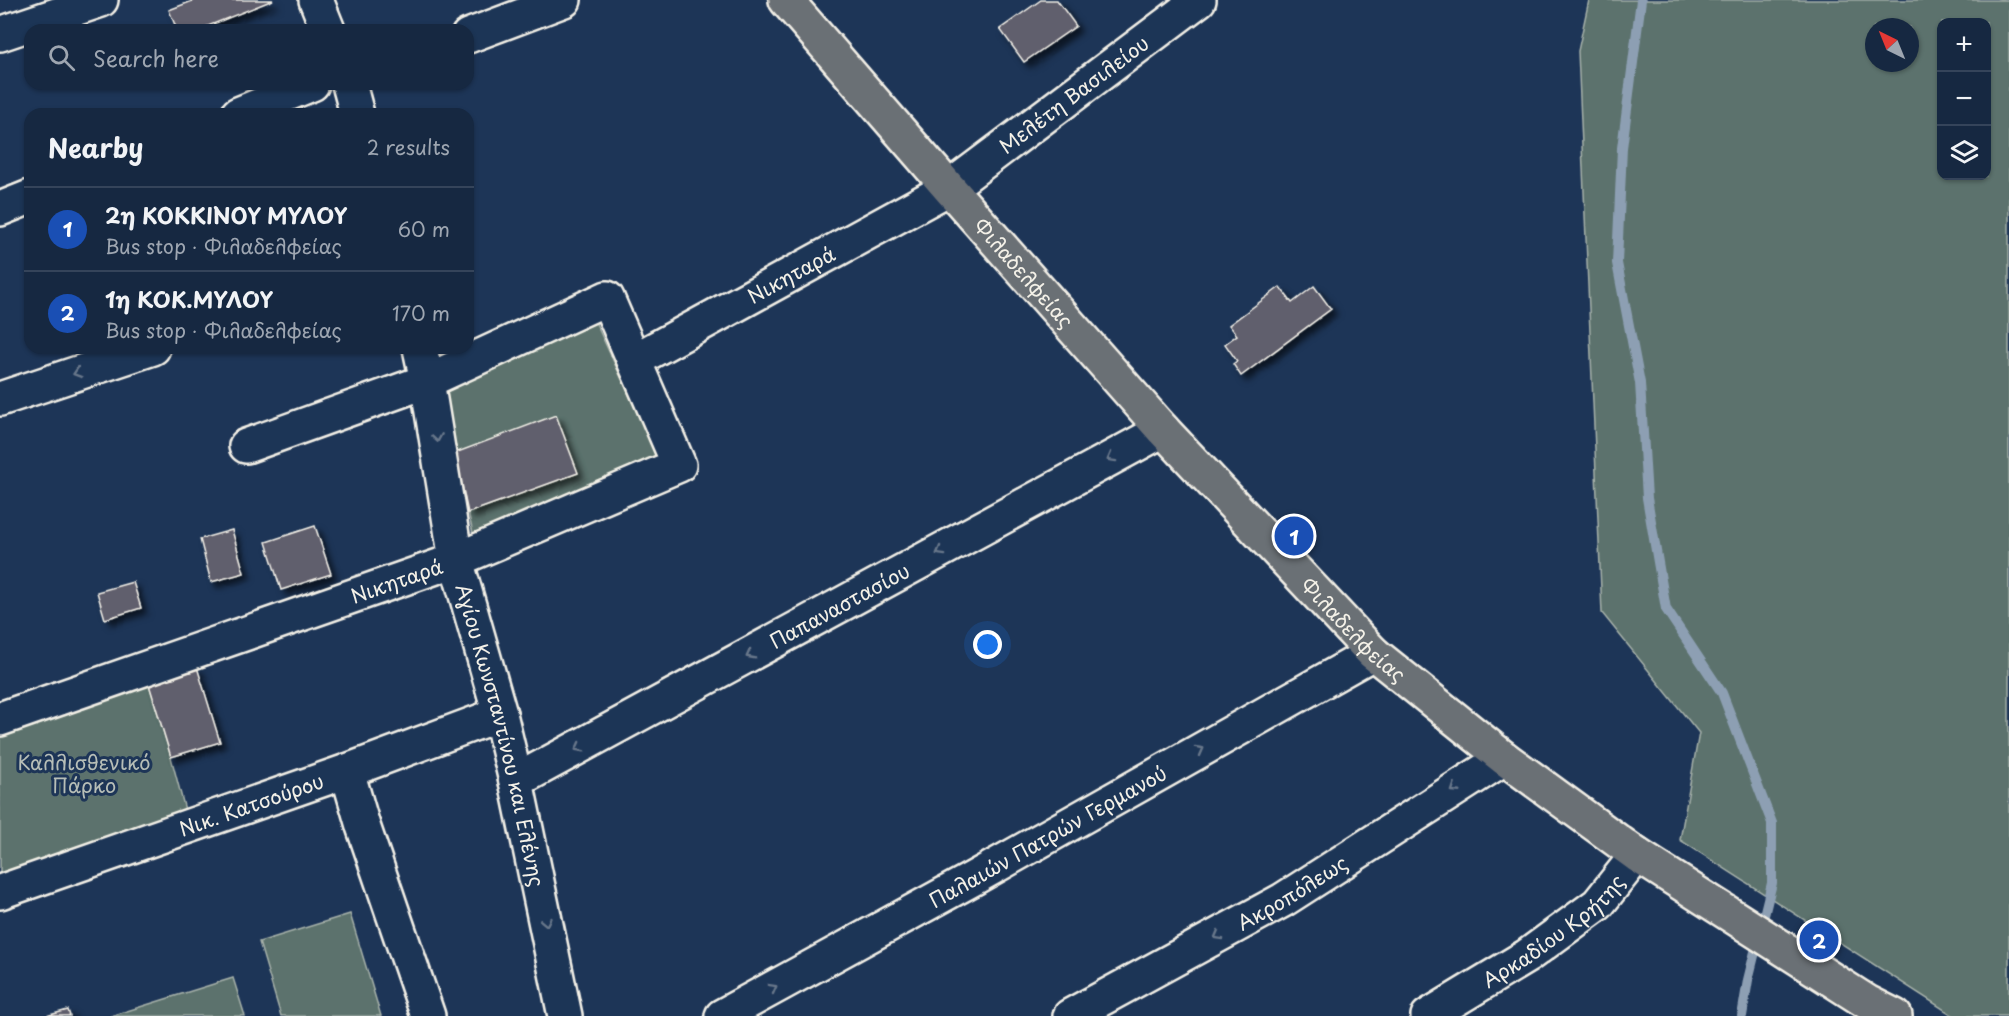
<!DOCTYPE html>
<html lang="en">
<head>
<meta charset="utf-8">
<style>
	:root { --surface:#162841; --page:#23344c; --text:#f1f3f6; --muted:#9ea6b1; --line:#35445a; --accent:#ff9aa2 }
	body { margin:0; font-family:"Playpen Sans",sans-serif; background:var(--page); color:var(--text) }
	.controls { position:absolute; right:18px; top:18px; display:grid; overflow:hidden; border-radius:12px; box-shadow:0 2px 4px #0004 }
	.controls button { width:54px; height:54px; display:grid; place-items:center; padding:0; border:0; border-bottom:2px solid var(--line); background:var(--surface); color:var(--text); font:30px sans-serif }
	.compass { position:absolute; left:1865px; top:18px; width:54px; height:54px; border-radius:50%; background:var(--surface); box-shadow:0 2px 4px #0004; rotate:317deg }
	.you { position:absolute; left:988px; top:645px; width:21px; height:21px; margin:-15px; border:4px solid #fff; border-radius:50%; background:#1a73e8; box-shadow:0 0 0 9px #1a73e833 }
	.badge { display:grid; place-items:center; width:39px; height:39px; border-radius:50%; background:var(--accent); color:#fff; font-size:20px; font-weight:700 }
	.pin { position:absolute; translate:-50% -50%; border:3px solid #fff; box-shadow:0 2px 6px #0006 }
	.list { margin:0; padding:0; list-style:none }
	h2 { display:flex; justify-content:space-between; align-items:center; height:78px; margin:0; padding:0 24px; font-size:26px }
	h2 small { font-size:20px; font-weight:400; color:var(--muted) }
	.list li { display:grid; grid-template-columns:39px 1fr auto; gap:18px; align-items:center; box-sizing:border-box; height:84px; padding:0 24px; border-top:2px solid var(--line) }
	.list b { display:block; font-size:22px; white-space:nowrap }
	.list p { margin:0; font-size:20px; white-space:nowrap; color:var(--muted) }
	.list em { font-size:20px; font-style:normal; color:var(--muted) }
	.icon { flex:none; width:33px; height:33px; fill:none; stroke:currentColor; stroke-width:2; stroke-linecap:round; stroke-linejoin:round }
	.map { position:relative; flex:none; width:2009px; height:1016px; overflow:hidden }
	.search { position:absolute; background:var(--surface); box-shadow:0 2px 4px #0004; left:24px; top:24px; width:450px; height:66px; display:flex; align-items:center; gap:15px; box-sizing:border-box; padding:0 21px; border-radius:18px; color:var(--muted); font-size:22px }
	.panel { position:absolute; background:var(--surface); box-shadow:0 2px 4px #0004; left:24px; top:108px; width:450px; height:246px; border-radius:18px }
	.map>svg:first-child { display:block }
	.green { fill:#5b726d; stroke:#a8b2aa; stroke-width:1.5; fill-rule:evenodd }
	.lines { fill:none; stroke-linecap:round; stroke-linejoin:round }
	.stream { stroke:#8d9fb3; stroke-width:10 }
	.building { fill:#615e6d; stroke:#f4f1e8; stroke-width:1.5; filter:url(#shadow) }
	.minor-casing { stroke:#f4f1e8; stroke-width:38 }
	.major-casing { stroke:#f4f1e8; stroke-width:38 }
	.minor { stroke:#1d3557; stroke-width:33 }
	.major { stroke:#6b6f75; stroke-width:33 }
	.oneway { stroke:#68778a }
	.labels { text-anchor:middle; dominant-baseline:central; stroke-width:6; stroke-linejoin:round; paint-order:stroke }
	.street-label { font-size:20px; fill:#f4f1e8; stroke:#1d3557 }
	.park-label { font-size:20px; fill:#b7beb7; stroke:#1d3557 }
</style>
</head>
<body>
<div class="map">
<svg width="2009" height="1016" viewBox="0 0 2009 1016">
	<defs>
		<filter id="shadow"><feDropShadow dx="5.5" dy="5.5" stdDeviation="3" flood-color="#0009"/></filter>
	</defs>
	<rect width="100%" height="100%" fill="#1d3557"/>
	<filter id="ink" filterUnits="userSpaceOnUse"><feTurbulence type="fractalNoise" baseFrequency=".0167" numOctaves="2"/><feDisplacementMap in="SourceGraphic" scale="12" xChannelSelector="R" yChannelSelector="G"/><feConvolveMatrix kernelMatrix="1 2 1 2 8 2 1 2 1" color-interpolation-filters="sRGB"/></filter>
	<g filter="url(#ink)">
		<g class="green">
			<path d="M1589,0h420v1016h-55l-274,-176 19,-107 -97,-120 -24,-562zM1942,22h44v154h-44zM1874,27h36v36h-36z"/>
			<polygon points="593,317 668,479 479,561 441,387"/>
			<polygon points="148,681 171,757 185,810 0,874 0,732"/>
			<polygon points="350,914 381,1016 281,1016 259,942"/>
			<polygon points="233,978 245,1016 111,1016"/>
		</g>
		<g class="lines">
			<polyline class="stream" points="1641,0 1622,148 1617,263 1640,383 1647,498 1666,609 1722,693 1772,823 1772,883 1748,980 1742,1016"/>
		</g>
		<g class="building">
			<polygon points="195,0 273,0 198,30 177,30 169,10"/>
			<polygon points="1041,0 1057,0 1076,26 1024,62 1000,29"/>
			<polygon points="1314,286 1331,309 1241,376 1233,364 1237,361 1225,344 1237,335 1229,325 1280,287 1292,303"/>
			<polygon points="556,415 578,473 468,513 455,453"/>
			<polygon points="315,526 331,574 281,590 266,542"/>
			<polygon points="232,530 244,573 211,582 200,539"/>
			<polygon points="133,582 141,608 105,619 97,592"/>
			<polygon points="197,667 220,742 171,757 148,681"/>
			<polygon points="68,1010 70,1016 46,1016"/>
		</g>
		<g class="lines">
			<g class="minor-casing">
				<g id="minor">
					<polyline points="316,0 328,30"/>
					<polyline points="0,34 101,0"/>
					<polyline points="468,36 564,0"/>
					<polyline points="349,84 357,114"/>
					<polyline points="238,114 312,84"/>
					<polyline points="0,209 30,197"/>
					<path id="s1" d="M420,348l7,33 29,179 44,154 16,67 49,235"/>
					<path id="s2" d="M635,360l314,-172 250,-188"/>
					<polyline points="0,399 153,348"/>
					<path id="s3" d="M0,719l456,-159 223,-95 -72,-167 -180,83 -181,65"/>
					<polyline points="347,771 363,826 428,1016"/>
					<path id="s4" d="M516,781l647,-351"/>
					<path id="s5" d="M0,892l347,-121 153,-57"/>
					<path id="s6" d="M722,1016l252,-138 399,-225"/>
					<path id="s7" d="M1070,1016l213,-116 221,-142"/>
					<path id="s8" d="M1428,1016l99,-60 71,-52 39,-49"/>
				</g>
			</g>
			<g class="major-casing">
				<g id="major">
					<path id="s9" d="M786,0l163,188 214,242 210,223 131,105 133,97 230,147 28,14"/>
				</g>
			</g>
			<use href="#minor" class="minor"/>
			<use href="#major" class="major"/>
		</g>
		<defs><path id="oneway-chevron" d="M-2-3.5L2.5 0L-2 3.5" fill="none" stroke-width="1.6" stroke-linecap="round" stroke-linejoin="round" transform="scale(1.5)"/></defs>
		<g class="oneway">
			<use href="#oneway-chevron" transform="translate(77 373) rotate(162)"/>
			<use href="#oneway-chevron" transform="translate(437 438) rotate(81)"/>
			<use href="#oneway-chevron" transform="translate(1111 458) rotate(151)"/>
			<use href="#oneway-chevron" transform="translate(940 552) rotate(151)"/>
			<use href="#oneway-chevron" transform="translate(750 655) rotate(152)"/>
			<use href="#oneway-chevron" transform="translate(579 748) rotate(152)"/>
			<use href="#oneway-chevron" transform="translate(1200 750) rotate(-29)"/>
			<use href="#oneway-chevron" transform="translate(1455 789) rotate(147)"/>
			<use href="#oneway-chevron" transform="translate(546 922) rotate(78)"/>
			<use href="#oneway-chevron" transform="translate(1218 936) rotate(151)"/>
			<use href="#oneway-chevron" transform="translate(773 988) rotate(-29)"/>
		</g>
	</g>
	<g class="labels">
		<g class="street-label">
			<text stroke="none"><textPath href="#s2" startOffset="514">Μελέτη Βασιλείου</textPath></text>
			<text stroke="none"><textPath href="#s9" startOffset="362">Φιλαδελφείας</textPath></text>
			<text stroke="none"><textPath href="#s2" startOffset="178">Νικηταρά</textPath></text>
			<text stroke="none"><textPath href="#s3" startOffset="420">Νικηταρά</textPath></text>
			<text stroke="none"><textPath href="#s4" startOffset="368">Παπαναστασίου</textPath></text>
			<text stroke="none"><textPath href="#s9" startOffset="848">Φιλαδελφείας</textPath></text>
			<text stroke="none"><textPath href="#s1" startOffset="396">Αγίου Κωνσταντίνου και Ελένης</textPath></text>
			<text stroke="none"><textPath href="#s5" startOffset="266">Νικ. Κατσούρου</textPath></text>
			<text stroke="none"><textPath href="#s6" startOffset="372">Παλαιών Πατρών Γερμανού</textPath></text>
			<text stroke="none"><textPath href="#s7" startOffset="254">Ακροπόλεως</textPath></text>
			<text stroke="none"><textPath href="#s8" startOffset="152">Αρκαδίου Κρήτης</textPath></text>
		</g>
		<g class="park-label">
			<text x="84" y="762">Καλλισθενικό<tspan x="84" dy="23">Πάρκο</tspan></text>
		</g>
	</g>
</svg>
<div class="controls">
<button>+</button>
<button>−</button>
<button><svg class="icon" aria-label="layers" viewBox="0 0 24 24"><path d="M12 4l9 5-9 5-9-5zM3 14l9 5 9-5"/></svg></button>
</div>
<svg class="compass" viewBox="-18 -18 36 36"><path d="M0-13l5 13h-10z" fill="#e53935"/><path d="M0 13l5-13h-10z" fill="#9ea6b1"/></svg>
<div class="you"></div>
<div class="pin badge" style="left:1294px;top:536px;background:#1a4fb4">1</div>
<div class="pin badge" style="left:1819px;top:940px;background:#1a4fb4">2</div>
<div class="search"><svg class="icon" aria-label="search" viewBox="0 0 24 24"><circle cx="10" cy="10" r="6"/><path d="M15 15l6 6"/></svg>Search here</div>
<section class="panel">
<h2>Nearby<small>2 results</small></h2>
<ul class="list">
<li><span class="badge" style="background:#1a4fb4">1</span><div><b>2η ΚΟΚΚΙΝΟΥ ΜΥΛΟΥ</b><p>Bus stop · Φιλαδελφείας</p></div><em>60 m</em></li>
<li><span class="badge" style="background:#1a4fb4">2</span><div><b>1η ΚΟΚ.ΜΥΛΟΥ</b><p>Bus stop · Φιλαδελφείας</p></div><em>170 m</em></li>
</ul>
</section>
</div>
</body>
</html>
